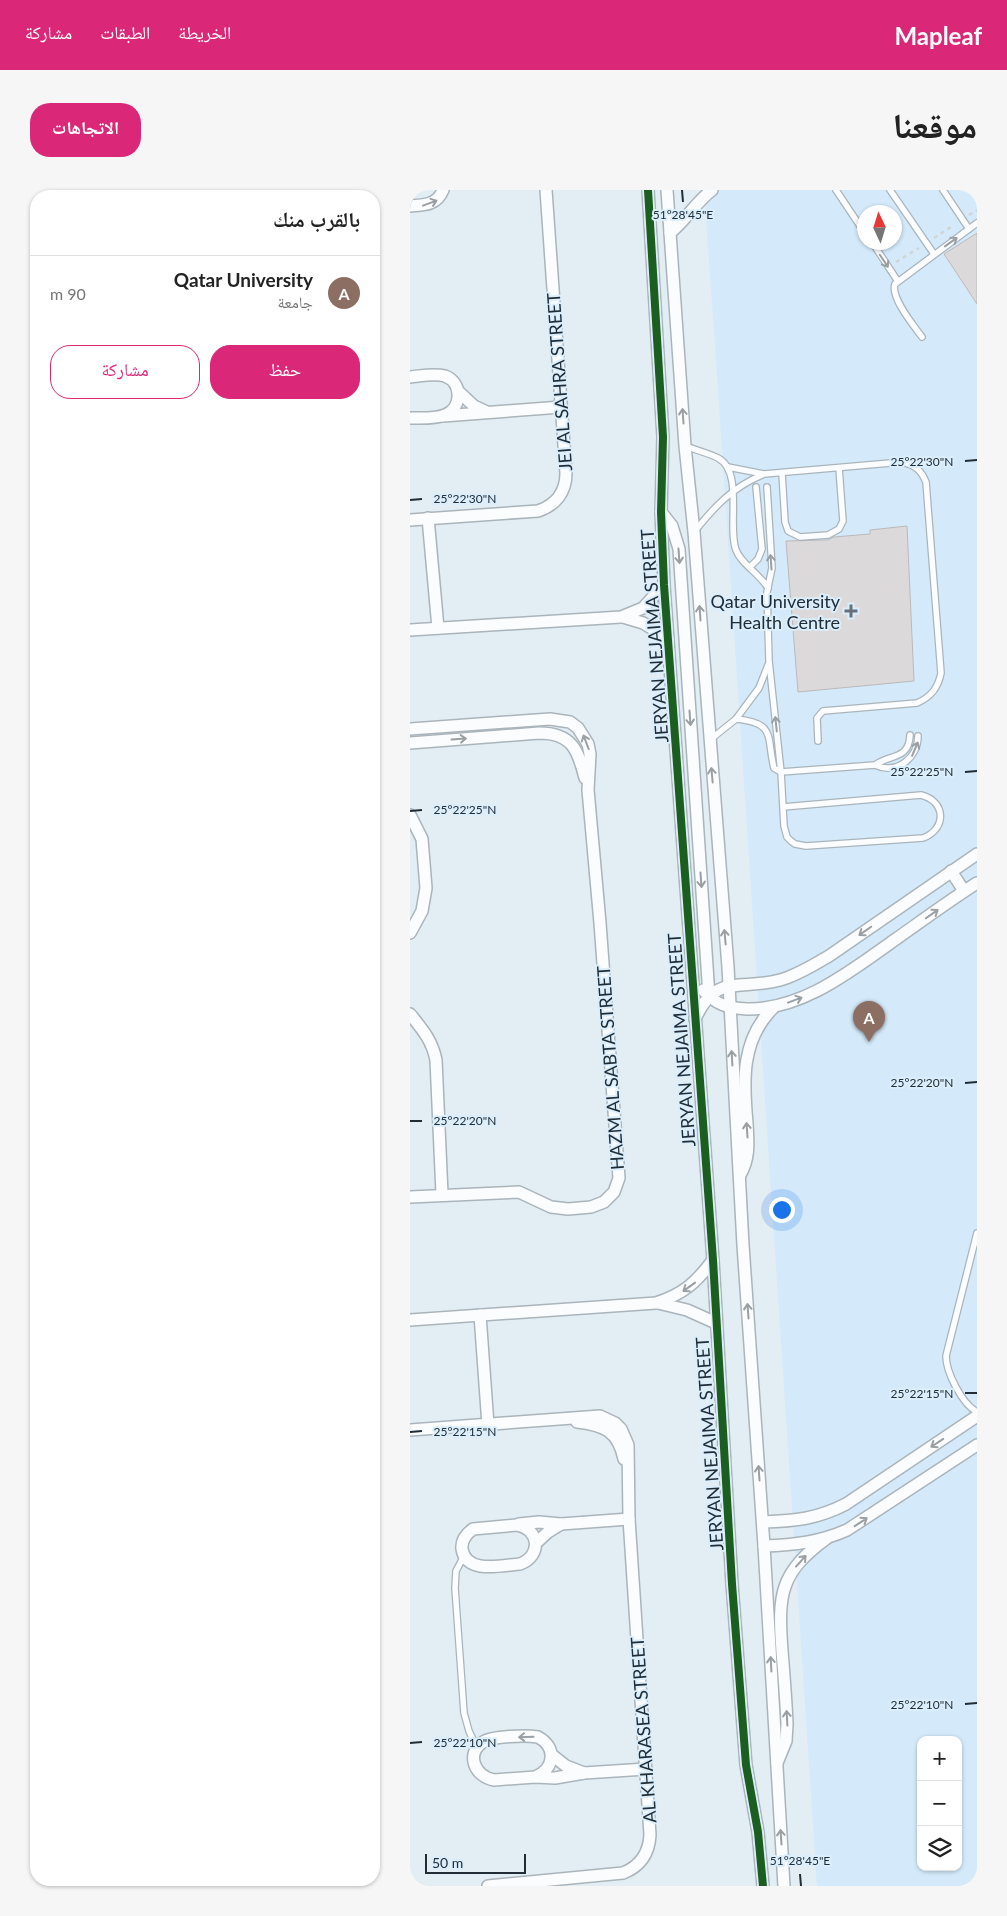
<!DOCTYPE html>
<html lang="ar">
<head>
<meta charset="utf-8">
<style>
	:root { --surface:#fff; --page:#f6f6f6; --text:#222; --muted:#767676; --line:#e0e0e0; --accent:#db2777 }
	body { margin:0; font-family:Lato,"Noto Naskh Arabic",sans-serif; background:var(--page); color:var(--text); direction:rtl }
	.controls { position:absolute; right:15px; bottom:15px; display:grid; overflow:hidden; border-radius:10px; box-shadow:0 1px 4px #0004 }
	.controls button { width:45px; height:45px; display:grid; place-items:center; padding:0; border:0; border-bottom:1px solid var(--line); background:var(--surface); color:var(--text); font:25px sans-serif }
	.compass { position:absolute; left:447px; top:15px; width:45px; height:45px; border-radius:50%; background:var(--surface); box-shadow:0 1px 4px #0004; rotate:356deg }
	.scale { position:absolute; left:15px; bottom:12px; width:101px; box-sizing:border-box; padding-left:5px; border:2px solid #212d36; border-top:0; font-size:14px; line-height:18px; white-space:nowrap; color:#212d36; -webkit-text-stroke:4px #dbeefc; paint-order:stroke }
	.you { position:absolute; left:371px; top:1019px; width:18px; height:18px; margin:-12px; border:4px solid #fff; border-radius:50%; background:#1a73e8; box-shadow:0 0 0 8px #1a73e833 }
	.badge { display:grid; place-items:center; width:32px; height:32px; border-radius:50%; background:var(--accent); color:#fff; font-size:16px; font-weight:700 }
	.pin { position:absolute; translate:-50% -41px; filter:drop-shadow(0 1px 2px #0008) }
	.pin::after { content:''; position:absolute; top:26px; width:18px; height:15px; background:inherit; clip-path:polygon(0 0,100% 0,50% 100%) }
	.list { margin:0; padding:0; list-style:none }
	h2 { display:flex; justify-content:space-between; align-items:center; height:65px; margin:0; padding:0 20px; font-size:21px }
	h2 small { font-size:16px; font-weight:400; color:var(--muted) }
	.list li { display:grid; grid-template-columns:32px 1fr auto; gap:15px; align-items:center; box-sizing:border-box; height:75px; padding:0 20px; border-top:1px solid var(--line) }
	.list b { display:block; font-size:19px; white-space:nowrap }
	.list p { margin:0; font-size:16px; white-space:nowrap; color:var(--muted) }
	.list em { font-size:16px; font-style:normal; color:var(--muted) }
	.actions { display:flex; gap:10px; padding:15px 20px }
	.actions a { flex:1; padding:11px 0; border:1px solid var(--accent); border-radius:20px; text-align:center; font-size:18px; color:var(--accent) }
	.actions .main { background:var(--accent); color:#fff }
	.icon { flex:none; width:28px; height:28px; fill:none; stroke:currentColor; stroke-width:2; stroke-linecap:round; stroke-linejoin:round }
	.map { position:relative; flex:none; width:567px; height:1696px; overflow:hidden; direction:ltr; border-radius:20px }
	header { display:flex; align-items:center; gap:30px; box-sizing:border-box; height:70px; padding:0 25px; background:var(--accent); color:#fff }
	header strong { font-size:24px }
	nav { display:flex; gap:28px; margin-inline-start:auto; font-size:18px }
	.intro { display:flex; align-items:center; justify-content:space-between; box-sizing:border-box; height:120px; padding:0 30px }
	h1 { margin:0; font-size:35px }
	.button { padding:12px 22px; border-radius:20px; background:var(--accent); color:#fff; font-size:18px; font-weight:700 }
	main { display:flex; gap:30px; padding:0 30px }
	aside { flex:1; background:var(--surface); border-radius:20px; box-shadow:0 1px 4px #0004 }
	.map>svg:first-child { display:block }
	.built { fill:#d4eafa; fill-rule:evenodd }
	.building { fill:#dcd9db; stroke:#bcb9bb }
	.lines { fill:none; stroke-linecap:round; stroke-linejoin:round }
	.service-casing { stroke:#aab4bb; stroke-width:8 }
	.minor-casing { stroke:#aab4bb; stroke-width:14 }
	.path { stroke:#d0d4d5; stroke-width:2.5; stroke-dasharray:4 4; stroke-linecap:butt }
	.service { stroke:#fbfcfd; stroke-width:5.5 }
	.minor { stroke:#fbfcfd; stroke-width:11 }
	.cycleway-casing { stroke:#dbeefc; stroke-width:11 }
	.cycleway { stroke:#1b5e20; stroke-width:8 }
	.oneway { stroke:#999fa3 }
	.ticks { fill:none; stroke:#212d36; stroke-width:2 }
	.poi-dot { fill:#657078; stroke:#dbeefc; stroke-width:2 }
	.labels { text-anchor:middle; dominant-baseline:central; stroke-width:4; stroke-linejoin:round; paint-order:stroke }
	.street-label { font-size:18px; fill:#212d36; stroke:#dbeefc }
	.poi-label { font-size:18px; fill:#212d36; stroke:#dbeefc; text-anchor:end }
	.ticks-label { font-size:12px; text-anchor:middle; fill:#212d36; stroke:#dbeefc; stroke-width:4; stroke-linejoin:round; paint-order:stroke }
</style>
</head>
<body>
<header>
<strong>Mapleaf</strong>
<nav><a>الخريطة</a><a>الطبقات</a><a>مشاركة</a></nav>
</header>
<div class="intro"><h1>موقعنا</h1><a class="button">الاتجاهات</a></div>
<main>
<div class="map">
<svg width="567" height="1696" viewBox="0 0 567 1696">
	<rect width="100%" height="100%" fill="#e3edf4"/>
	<path class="built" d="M294,0h273v1696h-160l-102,-1541zM454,22h30v30h-30zM511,1550h37v127h-37z"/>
	<g class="building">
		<polygon points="567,43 567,114 534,64"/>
		<polygon points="497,336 504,491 388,502 376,351 418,350 424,347 460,344 460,340"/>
	</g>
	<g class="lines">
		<g class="service-casing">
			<g id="service">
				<polyline points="426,0 454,42"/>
				<polyline points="480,0 524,64"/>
				<polyline points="533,0 559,39"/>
				<polyline points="462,52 487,90"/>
				<path d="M512,147c-8,-11 -32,-40 -27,-53l82,-61"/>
				<path d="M275,256c11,4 23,7 33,12 26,14 9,68 18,92 5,14 23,23 32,38"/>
				<path d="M318,277l36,7 138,-12c13,3 19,8 24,20l15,191c-3,15 -10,24 -24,30l-94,8 -6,7 1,23"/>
				<polyline points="372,283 375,332 378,341 390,347 418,345 429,339 433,331 429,278"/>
				<path d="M357,297l5,81 -5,24 2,69 12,111 3,54 3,11 4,4 4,3 11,2 117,-8c24,-9 23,-37 -2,-43l-138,12"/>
				<path d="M285,341c19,-24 38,-44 67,-56"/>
				<polyline points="340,377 348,369 352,359 346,297"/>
				<path d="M326,529c41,4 30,18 38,49l7,4 94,-7c22,10 43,-7 43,-29"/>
				<polyline points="301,549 326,529 349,498 358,475"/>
				<path d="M465,575c15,-11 34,-5 35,-30"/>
				<path d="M567,1043l-31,123c0,16 16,48 31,56"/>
				<polyline points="54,1366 46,1381 45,1398 54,1523 59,1541 67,1558"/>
			</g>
		</g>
		<g class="minor-casing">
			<g id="minor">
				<polyline points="238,0 253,247 251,322 254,395 303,1070 322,1394 336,1575 348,1642 353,1696"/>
				<polyline points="257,0 275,256 284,342 318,777 333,1055 354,1356 374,1696"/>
				<path d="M0,16c15,-1 27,-1 33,-16"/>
				<path d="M260,43c16,-13 26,-31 42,-43"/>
				<path d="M0,187c11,-1 24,-4 35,-1 18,7 17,32 0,39 -10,4 -24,3 -35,3"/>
				<polyline points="48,201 64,216 77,222"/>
				<polyline points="33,226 151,217"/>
				<polyline points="251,322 262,336 269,359 299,806"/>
				<polyline points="18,328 28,438"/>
				<path d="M0,330l128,-9c18,-6 28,-19 28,-38l-20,-283"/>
				<polyline points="213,427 233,433 258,448"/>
				<polyline points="0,440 211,427 233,418 254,395"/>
				<polyline points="0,539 140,529 160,532 168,538 178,554 180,564 178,600 190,733 209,988 204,1002 194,1012 181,1017 158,1019 141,1017 109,1002 0,1007"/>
				<path d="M0,553l129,-10c33,0 39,17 46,45"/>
				<polyline points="0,625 12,649 16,698 12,721 0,743"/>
				<polyline points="541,681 554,701"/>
				<path d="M293,800c13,15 25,18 44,19 56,1 105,-39 149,-70 27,-19 53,-38 81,-56"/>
				<path d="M0,824c12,15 22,26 26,46l6,134"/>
				<path d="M285,829c21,-47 45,-28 85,-39 18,-5 33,-15 49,-24l148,-102"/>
				<path d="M330,985c10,-17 8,-33 7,-52 -4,-42 -6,-83 26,-115"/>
				<polyline points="248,1113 277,1120 306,1133"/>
				<polyline points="70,1125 78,1235"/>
				<path d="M0,1130l246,-17c27,-9 40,-20 57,-43"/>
				<path d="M167,1232c27,3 41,9 47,37"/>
				<path d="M0,1240l190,-14 15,7 6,6 7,16 1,74 21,316c-1,18 -9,31 -27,38l-135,13"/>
				<path d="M353,1332c32,-1 54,-3 83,-18l131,-88"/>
				<polyline points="109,1334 129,1332 151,1334 219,1329"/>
				<path d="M107,1335c23,4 25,31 3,39 -17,1 -54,11 -58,-15 -1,-9 4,-15 11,-20z"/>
				<polyline points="126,1353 138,1342 151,1334"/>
				<path d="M354,1356c30,-1 56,-4 83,-16l130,-85"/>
				<polyline points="142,1565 156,1576 174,1583"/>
				<path d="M367,1573l9,-22 1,-17c-1,-25 -3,-49 -5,-73 -4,-56 -3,-78 45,-113"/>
				<path d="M125,1587c20,-8 22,-30 3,-40 -12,-2 -46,-1 -55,5 -18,12 -8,35 11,38l41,-3 20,1 29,-5 62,-4"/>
			</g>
		</g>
		<g class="path">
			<polyline points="559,25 567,20"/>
			<polyline points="524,48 544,35"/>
			<polyline points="486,72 509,58"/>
		</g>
		<use href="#service" class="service"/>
		<use href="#minor" class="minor"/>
		<g class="cycleway-casing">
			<polyline id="cycleway" points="238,0 253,247 251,322 254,395 303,1070 322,1394 336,1575 348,1642 353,1696"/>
		</g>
		<use href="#cycleway" class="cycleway"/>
	</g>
	<defs><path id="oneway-shaft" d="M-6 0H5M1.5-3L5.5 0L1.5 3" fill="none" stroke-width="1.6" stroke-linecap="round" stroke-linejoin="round" transform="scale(1.25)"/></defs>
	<g class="oneway">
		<use href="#oneway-shaft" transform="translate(20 13) rotate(-20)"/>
		<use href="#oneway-shaft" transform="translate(541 52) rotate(-36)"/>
		<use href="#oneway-shaft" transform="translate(474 71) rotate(56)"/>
		<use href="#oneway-shaft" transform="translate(273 226) rotate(-94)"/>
		<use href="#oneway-shaft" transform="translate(269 366) rotate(86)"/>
		<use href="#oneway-shaft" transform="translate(361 372) rotate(-94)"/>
		<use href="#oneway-shaft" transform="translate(290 423) rotate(-94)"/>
		<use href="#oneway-shaft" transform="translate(280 528) rotate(86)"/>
		<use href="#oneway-shaft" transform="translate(366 534) rotate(-96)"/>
		<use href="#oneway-shaft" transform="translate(49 549) rotate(-4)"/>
		<use href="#oneway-shaft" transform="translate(176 552) rotate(-111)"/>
		<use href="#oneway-shaft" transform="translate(505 559) rotate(-67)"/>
		<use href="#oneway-shaft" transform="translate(302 585) rotate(-95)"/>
		<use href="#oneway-shaft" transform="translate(291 690) rotate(86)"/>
		<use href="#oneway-shaft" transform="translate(522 724) rotate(-35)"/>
		<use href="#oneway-shaft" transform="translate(455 741) rotate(145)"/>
		<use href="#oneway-shaft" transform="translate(315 747) rotate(-95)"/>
		<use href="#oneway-shaft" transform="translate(385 810) rotate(-20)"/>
		<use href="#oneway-shaft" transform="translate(322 868) rotate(-93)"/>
		<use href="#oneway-shaft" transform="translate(337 940) rotate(-94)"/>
		<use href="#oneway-shaft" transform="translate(279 1097) rotate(144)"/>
		<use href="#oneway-shaft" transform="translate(338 1121) rotate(-94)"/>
		<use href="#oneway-shaft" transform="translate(527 1253) rotate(146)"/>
		<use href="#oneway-shaft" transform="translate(349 1283) rotate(-94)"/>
		<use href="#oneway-shaft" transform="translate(451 1332) rotate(-33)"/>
		<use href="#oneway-shaft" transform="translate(391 1371) rotate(-48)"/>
		<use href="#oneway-shaft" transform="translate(361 1474) rotate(-93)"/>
		<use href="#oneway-shaft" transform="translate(377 1528) rotate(-93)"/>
		<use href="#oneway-shaft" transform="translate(116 1547) rotate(178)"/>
		<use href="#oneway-shaft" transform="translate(371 1647) rotate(-94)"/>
	</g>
	<path class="ticks" d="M272,0l1,12M555,271l12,-1M0,310l12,-1M555,582l12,-1M0,621l12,-1M555,893l12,-1M0,931h12M555,1203h12M0,1242l12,-1M555,1514l12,-1M0,1553l12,-1M390,1684l1,12"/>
	<path class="poi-dot" d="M438.5 413.5h5v5h5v5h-5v5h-5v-5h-5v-5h5z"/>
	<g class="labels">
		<g class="street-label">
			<text transform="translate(149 192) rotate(-94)">JEI AL SAHRA STREET</text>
			<text transform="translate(244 446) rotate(-94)">JERYAN NEJAIMA STREET</text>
			<text transform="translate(271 850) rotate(-94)">JERYAN NEJAIMA STREET</text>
			<text transform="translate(200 878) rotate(-94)">HAZM AL SABTA STREET</text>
			<text transform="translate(299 1254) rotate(-94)">JERYAN NEJAIMA STREET</text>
			<text transform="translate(233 1540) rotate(-94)">AL KHARASEA STREET</text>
		</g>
		<g class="poi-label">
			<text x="430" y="411">Qatar University<tspan x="430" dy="21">Health Centre</tspan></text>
		</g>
	</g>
	<g class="ticks-label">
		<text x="273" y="29">51°28'45"E</text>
		<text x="512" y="276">25°22'30"N</text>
		<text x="55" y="313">25°22'30"N</text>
		<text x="512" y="586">25°22'25"N</text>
		<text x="55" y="624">25°22'25"N</text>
		<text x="512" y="897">25°22'20"N</text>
		<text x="55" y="935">25°22'20"N</text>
		<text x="512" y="1208">25°22'15"N</text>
		<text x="55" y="1246">25°22'15"N</text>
		<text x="512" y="1519">25°22'10"N</text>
		<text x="55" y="1557">25°22'10"N</text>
		<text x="390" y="1675">51°28'45"E</text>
	</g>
</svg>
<div class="controls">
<button>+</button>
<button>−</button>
<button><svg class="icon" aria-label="layers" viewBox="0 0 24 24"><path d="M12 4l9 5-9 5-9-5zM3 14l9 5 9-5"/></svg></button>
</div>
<svg class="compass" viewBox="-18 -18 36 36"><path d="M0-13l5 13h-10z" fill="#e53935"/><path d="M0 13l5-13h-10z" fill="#767676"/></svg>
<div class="scale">50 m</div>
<div class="you"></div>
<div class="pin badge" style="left:459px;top:852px;background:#8d6e63">A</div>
</div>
<aside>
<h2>بالقرب منك<small></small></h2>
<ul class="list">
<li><span class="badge" style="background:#8d6e63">A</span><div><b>Qatar University</b><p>جامعة</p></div><em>90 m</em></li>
</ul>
<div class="actions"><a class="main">حفظ</a><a>مشاركة</a></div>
</aside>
</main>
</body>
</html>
